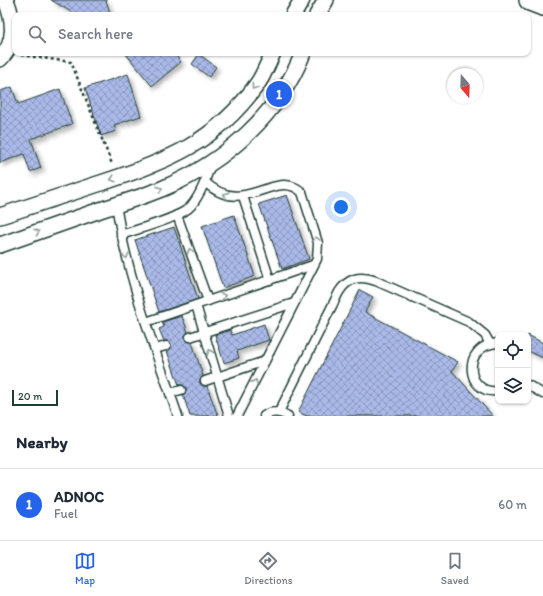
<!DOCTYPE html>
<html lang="en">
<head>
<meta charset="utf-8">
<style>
	:root { --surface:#fff; --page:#f6f6f7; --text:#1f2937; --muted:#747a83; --line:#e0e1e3; --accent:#2563eb }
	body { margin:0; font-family:Itim,sans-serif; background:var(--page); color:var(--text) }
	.controls { position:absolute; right:12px; bottom:12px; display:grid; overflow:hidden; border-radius:8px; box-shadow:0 1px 3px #0004 }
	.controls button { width:36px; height:36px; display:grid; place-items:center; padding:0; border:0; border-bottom:1px solid var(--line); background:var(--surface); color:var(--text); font:20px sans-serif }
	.compass { position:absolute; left:447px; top:68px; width:36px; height:36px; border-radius:50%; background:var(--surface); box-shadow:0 1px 3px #0004; rotate:161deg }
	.scale { position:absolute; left:12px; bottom:10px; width:46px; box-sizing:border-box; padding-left:4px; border:2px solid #1f3d34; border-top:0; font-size:11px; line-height:14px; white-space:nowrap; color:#1f3d34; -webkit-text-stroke:3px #fff; paint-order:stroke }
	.you { position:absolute; left:341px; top:207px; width:14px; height:14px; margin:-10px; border:3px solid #fff; border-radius:50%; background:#1a73e8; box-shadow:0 0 0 6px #1a73e833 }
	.badge { display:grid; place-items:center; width:26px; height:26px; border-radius:50%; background:var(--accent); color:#fff; font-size:13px; font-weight:700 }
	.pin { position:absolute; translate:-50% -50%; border:2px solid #fff; box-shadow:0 1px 4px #0006 }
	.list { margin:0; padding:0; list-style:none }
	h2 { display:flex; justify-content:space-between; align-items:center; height:52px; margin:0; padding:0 16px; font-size:17px }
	h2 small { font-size:13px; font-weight:400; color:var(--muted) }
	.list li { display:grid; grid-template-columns:26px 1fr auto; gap:12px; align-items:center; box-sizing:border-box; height:72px; padding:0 16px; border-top:1px solid var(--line) }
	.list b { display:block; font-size:15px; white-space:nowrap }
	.list p { margin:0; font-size:13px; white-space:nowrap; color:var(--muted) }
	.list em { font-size:13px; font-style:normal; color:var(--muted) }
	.icon { flex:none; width:22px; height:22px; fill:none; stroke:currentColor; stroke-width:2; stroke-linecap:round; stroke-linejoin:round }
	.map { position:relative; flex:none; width:543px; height:416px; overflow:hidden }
	.search { position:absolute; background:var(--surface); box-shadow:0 1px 3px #0004; left:12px; right:12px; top:12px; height:44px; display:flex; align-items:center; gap:10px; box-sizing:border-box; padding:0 14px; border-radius:8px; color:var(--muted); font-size:15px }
	.sheet { height:124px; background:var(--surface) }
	nav { display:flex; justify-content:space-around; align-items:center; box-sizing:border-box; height:56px; border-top:1px solid var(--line); background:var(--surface); font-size:11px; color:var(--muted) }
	nav a { display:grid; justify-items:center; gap:2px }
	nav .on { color:var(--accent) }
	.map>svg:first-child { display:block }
	.building { fill:url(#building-cross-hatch); stroke:#1f3d34; filter:url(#shadow) }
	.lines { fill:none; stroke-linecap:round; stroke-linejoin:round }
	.lane-casing { stroke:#1f3d34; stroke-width:11 }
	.street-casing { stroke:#1f3d34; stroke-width:18 }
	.secondary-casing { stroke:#1f3d34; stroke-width:24 }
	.path { stroke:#1f3d34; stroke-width:2.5; stroke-dasharray:3 3; stroke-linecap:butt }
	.lane { stroke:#fff; stroke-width:8 }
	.street { stroke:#fff; stroke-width:15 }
	.secondary { stroke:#fff; stroke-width:21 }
	.oneway { stroke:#8f9e9a }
</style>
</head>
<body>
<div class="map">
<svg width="543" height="416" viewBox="0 0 543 416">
	<defs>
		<pattern id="building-cross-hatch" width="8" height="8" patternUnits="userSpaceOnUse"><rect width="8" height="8" fill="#aab9e8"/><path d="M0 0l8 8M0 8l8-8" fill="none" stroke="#8a98bd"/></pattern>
		<filter id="shadow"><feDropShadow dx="3.5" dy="3.5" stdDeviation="2" flood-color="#0004"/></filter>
	</defs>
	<rect width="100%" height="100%" fill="#fff"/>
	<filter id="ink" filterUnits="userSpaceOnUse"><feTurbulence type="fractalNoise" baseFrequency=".025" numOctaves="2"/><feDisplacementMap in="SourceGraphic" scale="8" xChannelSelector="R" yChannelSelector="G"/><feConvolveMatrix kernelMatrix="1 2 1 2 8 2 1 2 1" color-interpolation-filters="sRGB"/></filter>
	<g filter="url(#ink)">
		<g class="building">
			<polygon points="51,0 106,0 110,13 103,15 76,15"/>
			<polygon points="125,53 174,53 181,62 152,86"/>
			<polygon points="199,54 216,67 209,77 192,64"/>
			<polygon points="128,74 141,116 114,125 116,131 101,136 85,88"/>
			<polygon points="12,87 18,104 60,89 72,124 31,139 41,168 30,172 24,154 0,163 0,91"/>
			<polygon points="287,195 309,259 282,269 259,204"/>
			<polygon points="234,215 255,276 223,288 202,226"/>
			<polygon points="174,227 198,299 159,312 135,240"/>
			<polygon points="360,290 373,297 365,312 458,362 452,371 493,416 307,416 298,412"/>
			<polygon points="182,316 188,332 185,336 185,339 192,342 203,376 200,380 200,383 204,386 207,386 218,416 190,416 183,395 186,392 186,388 183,385 179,385 167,351 171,348 171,344 168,341 164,341 159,329 164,327 162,322"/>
			<polygon points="264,324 269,340 237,351 239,358 224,363 215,335 230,330 232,335"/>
			<polygon points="528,335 543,343 543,358 528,351"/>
		</g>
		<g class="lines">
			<g class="lane-casing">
				<g id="lane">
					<path d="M205,182c39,37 70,-15 97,10l16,51 -1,16 -80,157"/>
					<polyline points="243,196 270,280"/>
					<path d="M116,204c11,73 38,143 62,212"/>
					<polyline points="177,215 208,301"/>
					<path d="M121,235c16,-6 60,-17 70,-29 10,-12 15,-27 20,-42"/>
					<polyline points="196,305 229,416"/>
					<polyline points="146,322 313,265"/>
					<polyline points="190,337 294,303"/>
					<path d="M498,343c-37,2 -33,52 0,48"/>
					<polyline points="155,349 166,346"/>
					<polyline points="205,381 265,361"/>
					<polyline points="528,385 543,394"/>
					<polyline points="170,393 181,390"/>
					<path d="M279,412l60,-120c9,-14 20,-17 37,-11l93,41 16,13 5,9"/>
					<path d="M264,416c8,-6 16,-4 24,0"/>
				</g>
			</g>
			<g class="street-casing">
				<g id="street">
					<polyline points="293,15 302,0"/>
					<polyline points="317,15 326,0"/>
					<path d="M0,59c17,-17 14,-38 6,-59"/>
					<path d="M0,216c34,-11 67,-22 101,-33 65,-21 116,-41 157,-100 6,-9 10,-20 15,-30"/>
					<path d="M0,245c34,-12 69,-24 103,-36 21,-7 43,-13 63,-22 59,-25 113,-73 137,-134"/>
				</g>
			</g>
			<g class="secondary-casing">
				<polyline id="secondary" points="530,0 543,5"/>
			</g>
			<polyline class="path" points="21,55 71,62 112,164"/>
			<use href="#lane" class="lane"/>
			<use href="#street" class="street"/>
			<use href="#secondary" class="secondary"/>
		</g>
		<defs><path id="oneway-chevron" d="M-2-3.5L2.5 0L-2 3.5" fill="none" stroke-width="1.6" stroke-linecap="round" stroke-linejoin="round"/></defs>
		<g class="oneway">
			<use href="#oneway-chevron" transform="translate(254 87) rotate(127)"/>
			<use href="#oneway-chevron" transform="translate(113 179) rotate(162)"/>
			<use href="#oneway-chevron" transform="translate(160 189) rotate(-20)"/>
			<use href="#oneway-chevron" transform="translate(226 195) rotate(-163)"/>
			<use href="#oneway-chevron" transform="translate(37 232) rotate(-19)"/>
			<use href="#oneway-chevron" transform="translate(316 239) rotate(-104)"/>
			<use href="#oneway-chevron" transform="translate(190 251) rotate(-110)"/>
			<use href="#oneway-chevron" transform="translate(126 256) rotate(73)"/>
			<use href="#oneway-chevron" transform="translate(223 296) rotate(-19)"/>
			<use href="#oneway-chevron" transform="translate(210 352) rotate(-107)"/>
			<use href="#oneway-chevron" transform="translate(255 382) rotate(-63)"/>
		</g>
	</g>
</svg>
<div class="controls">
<button><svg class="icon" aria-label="locate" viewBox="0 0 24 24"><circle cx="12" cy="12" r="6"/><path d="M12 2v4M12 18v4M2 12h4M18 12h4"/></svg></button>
<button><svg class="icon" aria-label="layers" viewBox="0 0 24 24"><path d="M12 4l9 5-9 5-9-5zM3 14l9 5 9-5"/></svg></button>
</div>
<svg class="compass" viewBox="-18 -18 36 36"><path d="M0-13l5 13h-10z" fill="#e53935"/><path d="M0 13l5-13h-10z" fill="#747a83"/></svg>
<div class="scale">20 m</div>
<div class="you"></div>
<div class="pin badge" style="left:279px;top:94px">1</div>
<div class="search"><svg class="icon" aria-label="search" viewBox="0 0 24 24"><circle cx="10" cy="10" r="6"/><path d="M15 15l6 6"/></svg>Search here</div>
</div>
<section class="sheet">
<h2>Nearby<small></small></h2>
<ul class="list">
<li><span class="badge">1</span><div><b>ADNOC</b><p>Fuel</p></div><em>60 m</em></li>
</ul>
</section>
<nav>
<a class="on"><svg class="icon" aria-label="map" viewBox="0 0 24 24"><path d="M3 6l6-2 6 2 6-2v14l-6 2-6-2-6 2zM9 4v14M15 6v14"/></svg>Map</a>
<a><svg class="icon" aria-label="directions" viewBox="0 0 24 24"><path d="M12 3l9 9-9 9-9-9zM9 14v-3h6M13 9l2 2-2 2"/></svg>Directions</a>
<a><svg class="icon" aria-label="saved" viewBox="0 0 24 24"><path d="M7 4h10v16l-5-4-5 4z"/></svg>Saved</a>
</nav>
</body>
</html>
